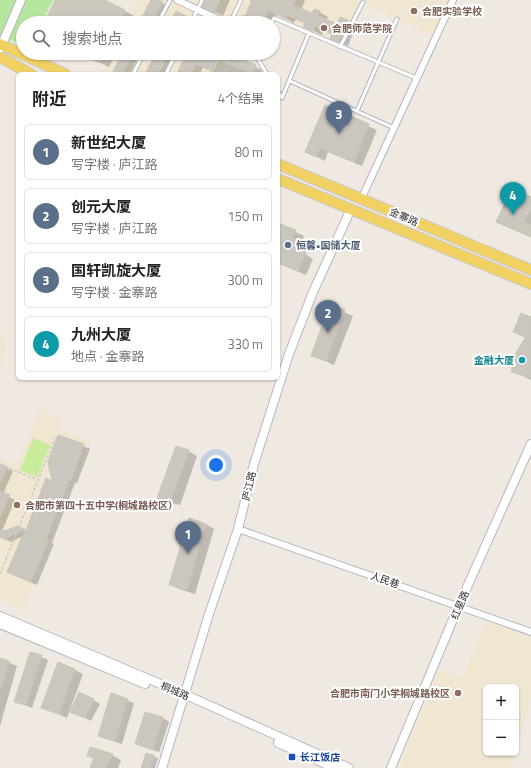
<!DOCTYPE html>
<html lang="zh">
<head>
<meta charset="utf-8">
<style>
	:root { --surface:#fff; --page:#f2f2f2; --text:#222; --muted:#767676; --line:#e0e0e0; --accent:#d93025 }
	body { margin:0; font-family:"Titillium Web","Noto Sans SC",sans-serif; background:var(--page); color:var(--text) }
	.controls { position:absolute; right:12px; bottom:12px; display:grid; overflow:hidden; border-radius:6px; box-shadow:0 1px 3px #0004 }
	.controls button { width:36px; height:36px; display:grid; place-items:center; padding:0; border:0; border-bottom:1px solid var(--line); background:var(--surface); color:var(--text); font:20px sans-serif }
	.you { position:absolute; left:216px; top:465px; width:14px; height:14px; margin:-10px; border:3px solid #fff; border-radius:50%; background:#1a73e8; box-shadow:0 0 0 6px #1a73e833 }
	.badge { display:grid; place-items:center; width:26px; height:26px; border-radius:50%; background:var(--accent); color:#fff; font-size:13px; font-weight:700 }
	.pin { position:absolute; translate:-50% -33px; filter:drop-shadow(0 1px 2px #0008) }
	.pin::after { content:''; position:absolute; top:21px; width:14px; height:12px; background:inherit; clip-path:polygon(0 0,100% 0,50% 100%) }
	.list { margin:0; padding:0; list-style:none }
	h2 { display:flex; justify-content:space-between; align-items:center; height:52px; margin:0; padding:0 16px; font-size:17px }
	h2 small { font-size:13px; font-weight:400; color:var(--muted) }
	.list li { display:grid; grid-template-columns:26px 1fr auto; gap:12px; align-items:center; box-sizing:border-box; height:56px; margin:0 8px 8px; padding:0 8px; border:1px solid var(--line); border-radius:6px }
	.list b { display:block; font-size:15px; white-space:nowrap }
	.list p { margin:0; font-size:13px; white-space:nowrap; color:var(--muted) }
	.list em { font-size:13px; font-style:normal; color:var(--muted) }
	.icon { flex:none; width:22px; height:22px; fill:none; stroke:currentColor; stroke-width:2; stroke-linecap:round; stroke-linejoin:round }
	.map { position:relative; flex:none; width:531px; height:768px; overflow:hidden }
	.search { position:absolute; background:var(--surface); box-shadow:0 1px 3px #0004; left:16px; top:16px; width:264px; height:44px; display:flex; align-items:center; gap:10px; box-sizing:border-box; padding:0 14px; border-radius:22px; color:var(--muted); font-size:15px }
	.panel { position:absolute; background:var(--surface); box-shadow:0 1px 3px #0004; left:16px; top:72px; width:264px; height:308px; border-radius:6px }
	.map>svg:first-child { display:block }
	.education { fill:#f0e6d1 }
	.green { fill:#b6e59e }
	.pitch { fill:#c9ec9a }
	.shadow { fill:#0003 }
	.building { fill:#cbc7bf; stroke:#cbc5ba }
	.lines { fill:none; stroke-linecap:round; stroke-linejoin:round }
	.service-casing { stroke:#b4b7c1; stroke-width:5 }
	.minor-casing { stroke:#b4b7c1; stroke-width:8 }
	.tertiary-casing { stroke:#b4b7c1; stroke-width:10 }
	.primary-casing { stroke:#c9c9c9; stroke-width:12 }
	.path { stroke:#c9c9c9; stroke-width:1.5; stroke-dasharray:3 2; stroke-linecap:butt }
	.service { stroke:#fff; stroke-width:3 }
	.minor { stroke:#fff; stroke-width:6 }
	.tertiary { stroke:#fff; stroke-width:8 }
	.primary { stroke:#f2d163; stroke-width:10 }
	.education-dot { fill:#8d6e63; stroke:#fff; stroke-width:1.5 }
	.service-dot { fill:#5c6f8a; stroke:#fff; stroke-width:1.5 }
	.culture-dot { fill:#0f9aa8; stroke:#fff; stroke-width:1.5 }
	.transit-dot { fill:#1a4fb4; stroke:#fff; stroke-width:1.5 }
	.labels { text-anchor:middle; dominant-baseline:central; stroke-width:4; stroke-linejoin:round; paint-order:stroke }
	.education-label { font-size:10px; font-weight:bold; fill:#785e54; stroke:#fff; text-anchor:start }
	.street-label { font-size:10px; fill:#2e2e2e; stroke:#fff }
	.service-label { font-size:10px; font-weight:bold; fill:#4e5e75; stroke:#fff; text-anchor:start }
	.culture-label { font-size:10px; font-weight:bold; fill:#0d838f; stroke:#fff; text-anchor:end }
	.transit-label { font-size:10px; font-weight:bold; fill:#164399; stroke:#fff; text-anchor:start }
</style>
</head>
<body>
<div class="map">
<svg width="531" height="768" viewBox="0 0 531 768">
	<rect width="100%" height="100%" fill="#efe9e1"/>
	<g class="education">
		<polygon points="138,0 453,0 436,38 363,3 340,47 274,18 271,23 127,23"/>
		<polygon points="112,53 235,53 224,66 211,74 102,74"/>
		<polygon points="0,334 6,343 7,348 0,365"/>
		<polygon points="40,409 62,418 58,429 90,441 71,484 46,475 26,527 52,537 23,610 0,600 0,458 18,465"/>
		<polygon points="487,619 531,635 531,700 516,749 516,687 486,687 486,753 515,753 510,768 399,768 440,669 463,678"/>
	</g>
	<polygon class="green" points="0,0 53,0 42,23 23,23 23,46 0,35"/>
	<polygon class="pitch" points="33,438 50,445 37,477 20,470"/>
	<g class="shadow">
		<polygon points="56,0 102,0 133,15 130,23 45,23"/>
		<polygon points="152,0 156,0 169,7 160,23 141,23"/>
		<polygon points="206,0 230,0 223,16 212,11"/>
		<polygon points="249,0 303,0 305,1 301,10 313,15 319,12 328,17 326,21 337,25 340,18 356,26 348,46 331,38 333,34 324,30 322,35 304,26 305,23 296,19 294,23 277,14 273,23 240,23 246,18 253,2"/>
		<polygon points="80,53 116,53 109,67"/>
		<polygon points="123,53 140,53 130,74 113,74"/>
		<polygon points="157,53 180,53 177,58 175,57 166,74 147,74"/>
		<polygon points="187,53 231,53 230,55 262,70 261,74 218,74 203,67 200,74 177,74"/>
		<polygon points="325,107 377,130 362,166 328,152 325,161 307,152"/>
		<polygon points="531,198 531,237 497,221"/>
		<polygon points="278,224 304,236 301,243 308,247 305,254 313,259 306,275 278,263"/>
		<polygon points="331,306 353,316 334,365 312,355"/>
		<polygon points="531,318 531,380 512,371 526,338 514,332"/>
		<polygon points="59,436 90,449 77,483 75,483 52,543 54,544 37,585 8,572 23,536 11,542 0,537 0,465 13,471 3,494 15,500 2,531 5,532 17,527 27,531 53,482"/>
		<polygon points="188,451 197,456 180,505 167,502 159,497"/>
		<polygon points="189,519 206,524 214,529 195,594 179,589 170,584"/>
		<polygon points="31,653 48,660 32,708 15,701"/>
		<polygon points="0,659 17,666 0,726"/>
		<polygon points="75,670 83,674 67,718 42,707"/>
		<polygon points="112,695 134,703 122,744 99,736"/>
		<polygon points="93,700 100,704 91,721 70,710"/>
		<polygon points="163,718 169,722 159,752 136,744"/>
		<polygon points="147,754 158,758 155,768 143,768"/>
		<polygon points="89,755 112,755 121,760 118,768 91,768 94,758"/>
	</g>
	<g class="building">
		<polygon points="55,0 105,0 125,10 119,23 44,23"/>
		<polygon points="151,0 158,0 163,2 152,23 139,23"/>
		<polygon points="220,0 214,13 202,7 205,0"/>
		<polygon points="252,0 295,0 293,5 312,13 314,9 320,11 318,16 337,24 340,17 348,20 339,42 330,39 332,34 315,26 313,31 303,27 305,23 287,15 286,19 268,10 262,23 239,23 243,15 245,16"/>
		<polygon points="176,11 190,18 188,23 170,23"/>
		<polygon points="79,53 105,53 100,63"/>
		<polygon points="122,53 133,53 122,74 112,74"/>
		<polygon points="156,53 169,53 158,74 145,74"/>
		<polygon points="186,53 226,53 256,65 253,74 219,60 213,72 196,64 191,74 177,74"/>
		<polygon points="325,105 369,124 354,162 320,148 316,157 305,152"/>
		<polygon points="512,188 531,197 531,209 524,222 531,225 531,237 496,222"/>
		<polygon points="278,223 296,230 292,238 300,241 297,249 306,253 298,271 278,263"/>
		<polygon points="330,304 345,310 326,361 311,356"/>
		<polygon points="521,313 531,317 531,377 511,372 515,354 526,337 513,332"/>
		<polygon points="58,435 84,444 71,481 69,480 46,539 49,540 31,582 7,572 25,530 4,539 0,537 0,529 5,531 17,526 26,530 46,478 52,481 48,462"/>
		<polygon points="176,446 189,450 171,500 157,498"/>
		<polygon points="0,464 7,467 0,483"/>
		<polygon points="0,491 10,495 0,517"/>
		<polygon points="189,518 206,524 187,590 169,585"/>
		<polygon points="30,652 42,655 26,705 14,702"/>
		<polygon points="0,658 9,661 2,687 0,687"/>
		<polygon points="58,662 75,669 59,714 41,708"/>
		<polygon points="79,692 94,699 85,718 70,712"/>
		<polygon points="111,693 128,699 115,741 98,736"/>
		<polygon points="145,712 163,717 153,750 135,744"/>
		<polygon points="90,747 113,754 106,768 90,768 94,758 87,756"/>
		<polygon points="146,753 154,755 150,768 141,768"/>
	</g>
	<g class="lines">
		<g class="service-casing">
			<g id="service">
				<polyline points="158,23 170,0"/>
				<polyline points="191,23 202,0"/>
				<polyline points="230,23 241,0"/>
				<polyline points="271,23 274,18 309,33 282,98 278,92"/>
				<polyline points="309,33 416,78"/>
				<polyline points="340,47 363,2"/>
				<polyline points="257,53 256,56 267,74"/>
				<polyline points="133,74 144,53"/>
				<polyline points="166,74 176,53"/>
				<polyline points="290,81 394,128"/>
				<polyline points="357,111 397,19"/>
			</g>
		</g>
		<g class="minor-casing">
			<g id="minor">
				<polyline points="177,0 226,23"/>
				<polyline points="364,193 453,0"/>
				<polyline points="238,529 531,632"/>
			</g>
		</g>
		<g class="tertiary-casing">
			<g id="tertiary">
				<polyline points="0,49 21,0"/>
				<polyline points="0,616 184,694 349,768"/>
				<polyline points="0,624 145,684"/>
				<polyline points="278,743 335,768"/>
				<polyline points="162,768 209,614 238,529 254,464 289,354 313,292 351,209"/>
				<polyline points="391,768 459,605 531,444"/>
			</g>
		</g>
		<g class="primary-casing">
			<g id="primary">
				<polyline points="0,44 65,74"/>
				<polyline points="0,57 31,74"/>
				<polyline points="278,164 531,270"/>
				<polyline points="278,179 531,284"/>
			</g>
		</g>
		<g class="path">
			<polyline points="0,464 38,480"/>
			<polyline points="0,574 55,438"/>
		</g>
		<use href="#service" class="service"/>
		<use href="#minor" class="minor"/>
		<use href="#tertiary" class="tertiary"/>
		<use href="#primary" class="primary"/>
	</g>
	<g class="education-dot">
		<circle cx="414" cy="11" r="4"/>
		<circle cx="324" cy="28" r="4"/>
		<circle cx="17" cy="505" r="4"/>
		<circle cx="458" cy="693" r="4"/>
	</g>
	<circle class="service-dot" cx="288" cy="245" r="4"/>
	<circle class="culture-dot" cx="522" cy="360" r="4"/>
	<rect class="transit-dot" x="288" y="753" width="8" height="8" rx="2"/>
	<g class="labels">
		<g class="education-label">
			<text x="422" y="11">合肥实验学校</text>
			<text x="332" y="28">合肥师范学院</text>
			<text x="25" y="505">合肥市第四十五中学(桐城路校区）</text>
			<text x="450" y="693" text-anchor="end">合肥市南门小学桐城路校区</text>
		</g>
		<g class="street-label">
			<text transform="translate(404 217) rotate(23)">金寨路</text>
			<text transform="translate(249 486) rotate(-76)">庐江路</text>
			<text transform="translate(385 580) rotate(19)">人民巷</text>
			<text transform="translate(460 605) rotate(-67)">红星路</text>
			<text transform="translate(175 691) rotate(23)">桐城路</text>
		</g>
		<g class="service-label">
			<text x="296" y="245">恒馨•国储大厦</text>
		</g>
		<g class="culture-label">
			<text x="514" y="360">金融大厦</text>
		</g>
		<g class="transit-label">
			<text x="300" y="757">长江饭店</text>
		</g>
	</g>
</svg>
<div class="controls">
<button>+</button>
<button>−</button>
</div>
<div class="you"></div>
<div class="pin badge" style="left:188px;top:554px;background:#5c6f8a">1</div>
<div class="pin badge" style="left:328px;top:333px;background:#5c6f8a">2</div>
<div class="pin badge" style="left:339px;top:134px;background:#5c6f8a">3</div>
<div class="pin badge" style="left:513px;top:215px;background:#0f9aa8">4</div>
<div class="search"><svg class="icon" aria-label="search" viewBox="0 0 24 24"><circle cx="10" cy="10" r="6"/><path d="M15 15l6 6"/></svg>搜索地点</div>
<section class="panel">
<h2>附近<small>4个结果</small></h2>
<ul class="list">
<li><span class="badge" style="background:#5c6f8a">1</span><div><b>新世纪大厦</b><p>写字楼 · 庐江路</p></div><em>80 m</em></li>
<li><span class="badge" style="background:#5c6f8a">2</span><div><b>创元大厦</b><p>写字楼 · 庐江路</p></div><em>150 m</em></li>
<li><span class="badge" style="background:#5c6f8a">3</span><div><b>国轩凯旋大厦</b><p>写字楼 · 金寨路</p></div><em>300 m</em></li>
<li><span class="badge" style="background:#0f9aa8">4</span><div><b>九州大厦</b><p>地点 · 金寨路</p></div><em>330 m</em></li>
</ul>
</section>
</div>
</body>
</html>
